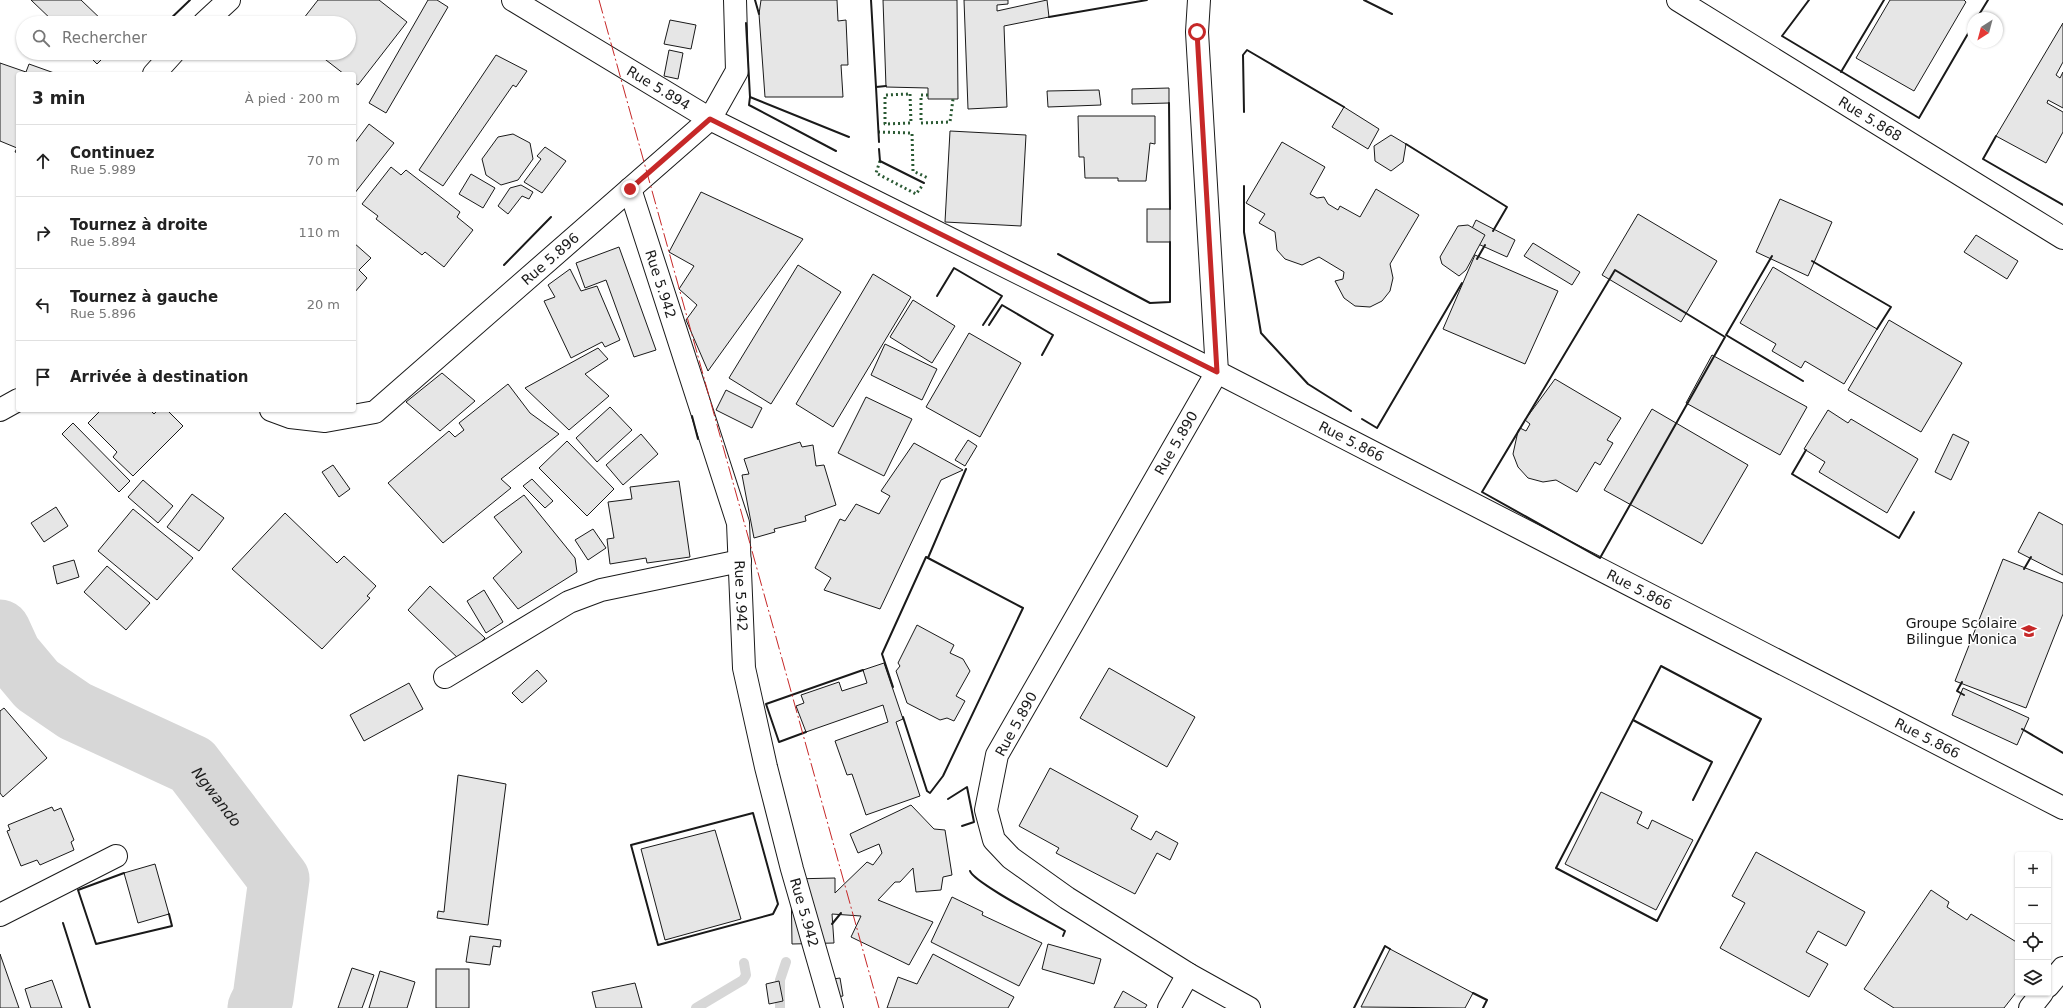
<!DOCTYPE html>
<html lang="fr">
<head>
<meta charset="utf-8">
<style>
	:root { --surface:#fff; --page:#f6f6f6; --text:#222; --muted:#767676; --line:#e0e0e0 }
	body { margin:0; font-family:"DejaVu Sans",sans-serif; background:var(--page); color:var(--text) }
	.controls { position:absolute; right:12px; bottom:12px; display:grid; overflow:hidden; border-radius:4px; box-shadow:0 1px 3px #0004 }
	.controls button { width:36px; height:36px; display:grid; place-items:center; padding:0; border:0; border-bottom:1px solid var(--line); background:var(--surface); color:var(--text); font:20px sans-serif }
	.compass { position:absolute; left:1967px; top:12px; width:36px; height:36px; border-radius:50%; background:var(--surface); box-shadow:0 1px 3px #0004; rotate:216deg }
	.stop { position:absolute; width:12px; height:12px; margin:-9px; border:3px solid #c62828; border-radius:50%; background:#fff }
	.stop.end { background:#c62828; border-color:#fff; box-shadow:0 1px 4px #0008 }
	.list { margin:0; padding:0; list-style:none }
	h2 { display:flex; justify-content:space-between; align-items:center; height:52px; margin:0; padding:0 16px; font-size:17px }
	h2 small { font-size:13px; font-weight:400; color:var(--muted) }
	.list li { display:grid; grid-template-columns:26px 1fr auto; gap:12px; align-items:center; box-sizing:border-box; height:72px; padding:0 16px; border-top:1px solid var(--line) }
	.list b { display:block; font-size:15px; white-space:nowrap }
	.list p { margin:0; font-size:13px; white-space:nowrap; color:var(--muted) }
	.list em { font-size:13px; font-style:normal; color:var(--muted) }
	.icon { flex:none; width:22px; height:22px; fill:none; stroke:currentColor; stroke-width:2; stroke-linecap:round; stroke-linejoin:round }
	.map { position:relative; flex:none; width:2063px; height:1008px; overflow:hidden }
	.search { position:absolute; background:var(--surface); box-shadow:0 1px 3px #0004; left:16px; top:16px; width:340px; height:44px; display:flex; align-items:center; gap:10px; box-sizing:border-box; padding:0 14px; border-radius:22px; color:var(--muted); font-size:15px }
	.panel { position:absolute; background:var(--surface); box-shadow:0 1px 3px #0004; left:16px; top:72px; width:340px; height:340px; border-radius:4px }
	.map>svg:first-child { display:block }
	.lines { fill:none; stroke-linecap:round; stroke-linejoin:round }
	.stream { stroke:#d7d7d7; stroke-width:10 }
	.river { stroke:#d7d7d7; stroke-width:61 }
	.building { fill:#e6e6e6; stroke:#1a1a1a }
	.minor-casing { stroke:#1a1a1a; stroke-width:24 }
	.minor { stroke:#fff; stroke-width:22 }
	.hedge { stroke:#2b5a34; stroke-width:3; stroke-dasharray:2 3; stroke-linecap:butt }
	.wall { stroke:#1a1a1a; stroke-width:2 }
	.power { stroke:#c62828; stroke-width:1; stroke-dasharray:14 3 2 3; stroke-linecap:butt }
	.route { stroke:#c62828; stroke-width:5 }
	.labels { text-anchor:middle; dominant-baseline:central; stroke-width:3; stroke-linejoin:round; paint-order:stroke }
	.street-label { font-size:14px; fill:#1a1a1a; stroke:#fff }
	.poi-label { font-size:14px; fill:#1a1a1a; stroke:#fff; text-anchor:end }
	.water-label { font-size:15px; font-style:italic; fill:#1a1a1a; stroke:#fff }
</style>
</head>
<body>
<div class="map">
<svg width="2063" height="1008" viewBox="0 0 2063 1008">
	<rect width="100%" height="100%" fill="#fff"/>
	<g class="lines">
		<g class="stream">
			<polyline points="696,1008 743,980 746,975 744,963"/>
			<polyline points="780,1008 780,980 786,962"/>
		</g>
		<path class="river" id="s1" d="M0,630l11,24 26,31 38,26 117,54 87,114 -16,119 -5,10"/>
	</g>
	<g class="building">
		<polygon points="31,0 81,0 105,23 55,23"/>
		<polygon points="318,0 379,0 407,22 358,85 354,82 354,74 344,74 317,53 349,53 349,23 300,23"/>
		<polygon points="428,0 437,0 448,7 386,113 369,103"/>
		<polygon points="761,0 837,0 838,21 846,20 848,65 841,65 843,97 765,97 759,14"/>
		<polygon points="883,0 957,0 958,99 928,99 928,88 886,87"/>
		<polygon points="964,0 1008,0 1008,4 997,5 997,11 1047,0 1049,17 1004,26 1007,107 968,109"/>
		<polygon points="1890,0 1964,0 1966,2 1914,91 1856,58"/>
		<polygon points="670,20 696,25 691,49 664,44"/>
		<polygon points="2063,23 2063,62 2056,75 2060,78 2063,72 2063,108 2048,100 2047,103 2063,112 2063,132 2046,163 1996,136"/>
		<polygon points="669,50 683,53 678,79 664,76"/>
		<polygon points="86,53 108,53 97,64"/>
		<polygon points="496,55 527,71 516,87 513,85 443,186 419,170"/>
		<polygon points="0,63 26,72 29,64 57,74 18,74 18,153 15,152 17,148 0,141"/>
		<polygon points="1169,88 1169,103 1132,104 1132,89"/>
		<polygon points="1099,90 1101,105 1048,107 1047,91"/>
		<polygon points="1344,107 1379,129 1368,149 1332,127"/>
		<polygon points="1078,116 1155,116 1155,144 1150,143 1146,181 1118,181 1118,178 1085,178 1084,157 1079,157"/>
		<polygon points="369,124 394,143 354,194 354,144"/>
		<polygon points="950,131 1026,135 1021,226 945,222"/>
		<polygon points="513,134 530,143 533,159 518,180 501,185 486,175 482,159 498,137"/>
		<polygon points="1391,135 1406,144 1403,162 1391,171 1375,161 1374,146"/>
		<polygon points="1282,142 1325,167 1310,194 1317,198 1324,197 1328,204 1338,210 1340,206 1360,217 1376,189 1419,215 1390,264 1393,278 1390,291 1382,301 1370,307 1355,306 1344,298 1335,281 1343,279 1344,272 1319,257 1302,265 1285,259 1277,250 1275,232 1259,223 1265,214 1246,203"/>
		<polygon points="545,147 566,161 542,193 524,182 541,159 537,156"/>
		<polygon points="391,167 401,175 406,170 460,212 457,217 473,230 444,267 425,252 422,255 376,219 378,216 362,204"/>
		<polygon points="471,174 495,188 483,208 459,194"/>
		<polygon points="521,185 533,192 529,199 522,196 508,214 498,206 510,188"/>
		<polygon points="701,192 803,239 708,371 686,320 697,305 679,289 694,266 669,252"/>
		<polygon points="1780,199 1832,222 1808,276 1756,252"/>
		<rect x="1147" y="209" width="23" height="33"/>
		<polygon points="1638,214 1717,261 1681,322 1602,275"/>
		<polygon points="1476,220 1515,240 1507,257 1467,239"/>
		<polygon points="1468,225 1485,235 1466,270 1459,276 1442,264 1440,257 1458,226"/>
		<polygon points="1976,235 2018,261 2007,279 1964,252"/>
		<polygon points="354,243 371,258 359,270 367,278 354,293"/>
		<polygon points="1533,243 1580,272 1572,285 1524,256"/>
		<polygon points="619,247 656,350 634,357 606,280 585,288 576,263"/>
		<polygon points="1475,255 1558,291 1525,364 1443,329"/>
		<polygon points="798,265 841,292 771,404 729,378"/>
		<polygon points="1773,267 1877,329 1844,384 1805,361 1801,368 1772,351 1776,344 1740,323"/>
		<polygon points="570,269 581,291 597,286 620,340 605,347 602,342 571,358 544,301 555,297 548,285"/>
		<polygon points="873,274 911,297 833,427 796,404"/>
		<polygon points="913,300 955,326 932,363 890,337"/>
		<polygon points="1889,320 1962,363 1921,432 1848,390"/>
		<polygon points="969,333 1021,363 980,437 926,407"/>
		<polygon points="885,344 937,369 922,400 871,375"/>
		<polygon points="598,348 608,359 585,374 609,396 569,430 525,388"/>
		<polygon points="1712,355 1807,407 1780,455 1686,403"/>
		<polygon points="442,373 475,401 440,431 406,402"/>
		<polygon points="1555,379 1621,418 1607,440 1613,443 1600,465 1595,462 1577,492 1556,480 1543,482 1528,478 1518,467 1513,454 1518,431 1520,428 1526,431 1530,424 1525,420"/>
		<polygon points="508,384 530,413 559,434 501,479 511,488 443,543 388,483 449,431 455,437 464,430 459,423"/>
		<polygon points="726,390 762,408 752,428 716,410"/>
		<polygon points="866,397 912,419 884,476 838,453"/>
		<polygon points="610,407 632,430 597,462 576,438"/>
		<polygon points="1652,409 1748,465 1702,544 1604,490"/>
		<polygon points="101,410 150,410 154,414 158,410 167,410 183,426 133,476 113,457 117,452 88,423"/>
		<polygon points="1828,410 1848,423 1851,419 1918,459 1887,513 1819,472 1825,462 1804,449"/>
		<polygon points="73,423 130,481 119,492 62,434"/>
		<polygon points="641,434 658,454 623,485 606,465"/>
		<polygon points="1953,434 1969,442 1951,480 1935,472"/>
		<polygon points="968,440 977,446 965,466 955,460"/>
		<polygon points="567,441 614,489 587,516 539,468"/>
		<polygon points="800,442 802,447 813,445 816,466 824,465 836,505 805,516 806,521 774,529 775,532 754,538 742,475 749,474 744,459"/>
		<polygon points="914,443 963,470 941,480 880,609 824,590 831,578 815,568 840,519 845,521 856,504 879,514 890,496 881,491"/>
		<polygon points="333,465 350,489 339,497 322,472"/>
		<polygon points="532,479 553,501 545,508 523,486"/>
		<polygon points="143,480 173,506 158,523 128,497"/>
		<polygon points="679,481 690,557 647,563 646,558 610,564 607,539 614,538 608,502 632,499 630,487"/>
		<polygon points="192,494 224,518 199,551 167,527"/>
		<polygon points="524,495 575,558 577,572 518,609 493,578 522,552 494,517"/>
		<polygon points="56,507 68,526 44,542 31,523"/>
		<polygon points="133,509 193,558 157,600 98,551"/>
		<polygon points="2039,512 2063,525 2063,575 2018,552"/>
		<polygon points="285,513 337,563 344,556 376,586 367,596 370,598 322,649 232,569"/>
		<polygon points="593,529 606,548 588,560 575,540"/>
		<polygon points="2003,559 2063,583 2063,614 2026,708 1955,681"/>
		<polygon points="74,560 79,577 57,584 53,566"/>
		<polygon points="107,566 150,603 126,630 84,592"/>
		<polygon points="430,586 485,638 462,662 408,610"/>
		<polygon points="484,590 503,622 486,633 467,601"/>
		<polygon points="917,625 954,645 950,653 963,659 970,671 956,696 965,701 954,721 947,718 940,720 907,703 896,671 900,666 898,663"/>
		<polygon points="884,663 903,719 896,722 920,796 866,815 852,774 847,775 835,741 888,722 883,705 806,732 796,706 804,703 801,695 839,682 842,691 867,683 863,670"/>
		<polygon points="1109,668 1195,717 1167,767 1080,718"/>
		<polygon points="537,670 547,681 522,703 512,693"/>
		<polygon points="409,683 423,709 364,741 350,715"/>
		<polygon points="1963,688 2029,718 2017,745 1952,715"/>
		<polygon points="4,708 47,758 3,797 0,793 0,711"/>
		<polygon points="1050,768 1138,816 1131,829 1151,840 1156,831 1178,843 1170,860 1157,853 1135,894 1056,853 1059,848 1019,826"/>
		<polygon points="458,775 506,784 488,925 437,918 438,911 444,912"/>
		<polygon points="1601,792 1642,812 1637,823 1648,829 1652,820 1693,840 1656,910 1565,864"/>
		<polygon points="911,805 934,829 945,830 952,875 943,877 941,890 916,892 913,868 900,882 895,882 878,900 933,922 909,965 851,937 861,916 832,914 834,943 792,944 791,879 835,878 835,893 867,862 873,865 882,853 879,844 858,853 850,834"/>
		<polygon points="52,807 54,811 61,808 74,840 71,842 74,850 40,865 37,860 21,866 7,831 10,830 8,825"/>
		<polygon points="715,830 741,919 665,940 641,849"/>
		<polygon points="1756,852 1865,912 1846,946 1818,931 1806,952 1828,964 1809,997 1720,948 1745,903 1732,896"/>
		<polygon points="155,864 169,914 138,923 124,873"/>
		<polygon points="1931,890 1949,902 1947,907 1967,920 1971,914 2018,943 2018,990 2004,1008 1894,1008 1864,989"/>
		<polygon points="952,897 983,912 982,915 1042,943 1019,986 931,942"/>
		<polygon points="470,936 501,940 500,947 493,946 490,965 466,962"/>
		<polygon points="1048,944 1101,959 1094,984 1042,969"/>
		<polygon points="1390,949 1473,993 1465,1008 1361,1007"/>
		<polygon points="0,954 19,1008 0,1008"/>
		<polygon points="933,954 1014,997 1008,1008 887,1008 898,977 917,984"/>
		<polygon points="352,968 374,975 362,1008 338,1008"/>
		<rect x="436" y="969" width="33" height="39"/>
		<polygon points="380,971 415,982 407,1008 369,1008"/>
		<polygon points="840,978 843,996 823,999 820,981"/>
		<polygon points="52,980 62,1008 31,1008 25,989"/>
		<polygon points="779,981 783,1001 769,1004 766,984"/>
		<polygon points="635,983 642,1008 596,1008 592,992"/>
		<polygon points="1123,991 1147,1005 1145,1008 1114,1008"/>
	</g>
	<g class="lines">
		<g class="minor-casing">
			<g id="minor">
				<path id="s2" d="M513,0l197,119 507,253 846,436"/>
				<polyline points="1199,0 1197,32 1217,372"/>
				<path id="s3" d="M1678,0l385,238"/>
				<polyline points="204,23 229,0"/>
				<polyline points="154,74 173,53"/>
				<path id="s4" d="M630,189l108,334 6,145 22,99 26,102 40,139"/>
				<polyline points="1217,372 997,755 986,810 994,840 1011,858 1067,898 1188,974 1249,1008"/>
				<polyline points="0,410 18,400"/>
				<path id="s5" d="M271,410l19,7 35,4 50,-9 335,-293 27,-48 -2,-71"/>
				<polyline points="445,677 569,602 601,590 740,561"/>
				<polyline points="0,915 116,856"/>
				<polyline points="2048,986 2063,968"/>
				<polyline points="1169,1008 1188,974"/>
				<polyline points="2030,1008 2042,993"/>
			</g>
		</g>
		<use href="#minor" class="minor"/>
		<g class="hedge">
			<polygon points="910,94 911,123 885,124 885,95"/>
			<polyline points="928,95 921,95 921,123 950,122 953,99"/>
			<polyline points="878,132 912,133 913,171 928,178"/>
			<polyline points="880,161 876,173 916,194 922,186"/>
		</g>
		<g class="wall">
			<polyline points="755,0 759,14"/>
			<polyline points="871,0 876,87"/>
			<polyline points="1364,0 1392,14"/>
			<polyline points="1809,0 1782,36 1919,118 1973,25"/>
			<polyline points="1049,17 1147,0"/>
			<polyline points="1977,18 1988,0"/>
			<polyline points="166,23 190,0"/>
			<polyline points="746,23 750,97 849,137"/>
			<polyline points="1841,72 1884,0"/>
			<polyline points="750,97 749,105 836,151"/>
			<polyline points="1169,103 1170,209"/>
			<polyline points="1244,112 1243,55 1247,50 1344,107"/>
			<polyline points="1996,136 1983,159 2063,205"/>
			<polyline points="879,142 876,87 886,86"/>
			<polyline points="1406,144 1507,207 1493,231"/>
			<polyline points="879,149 880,161 924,183"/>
			<polyline points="1244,186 1244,232 1261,333 1308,384 1351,411"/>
			<polyline points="1058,254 1150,303 1170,302 1170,242"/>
			<polyline points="1772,256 1726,335 1803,381"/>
			<polyline points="1477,259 1485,245"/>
			<polyline points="1812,261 1891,307 1877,329"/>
			<polyline points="504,265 551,217"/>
			<polygon points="1615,270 1725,337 1600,558 1482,492"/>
			<polyline points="937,296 954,268 1002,296 983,325"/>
			<polyline points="989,325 1002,305 1053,335 1042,355"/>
			<polyline points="692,416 698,439"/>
			<polyline points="1362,419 1377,428 1462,283"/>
			<polyline points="1806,450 1792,474 1899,538 1914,512"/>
			<polyline points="2024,569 2031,557"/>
			<polygon points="1661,666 1761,719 1657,921 1556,868"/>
			<polyline points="1962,682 1957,691 1964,695"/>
			<polyline points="893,687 882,654 926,557 928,558 966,469"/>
			<polyline points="903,717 927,791 930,793 943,776 1023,608 928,558"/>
			<polyline points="1633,720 1712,762 1693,800"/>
			<polyline points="2022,729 2063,753"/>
			<polyline points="806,732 779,742 766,704 863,670"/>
			<polyline points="948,799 967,787 974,822 962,826"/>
			<polygon points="753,813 778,904 773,914 658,945 631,845"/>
			<path d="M970,871c4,12 80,51 95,60l-2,5"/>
			<polyline points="124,873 78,890 96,944 172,926 169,914"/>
			<polyline points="63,923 90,1008"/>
			<polyline points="832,924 841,913"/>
			<polyline points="1473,993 1487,1000 1483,1008"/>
			<polyline points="1354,1008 1385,946 1390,949"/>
		</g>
		<polyline class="power" points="599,0 879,1008"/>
	</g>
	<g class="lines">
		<polyline class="route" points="630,189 710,119 1217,372 1197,32"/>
	</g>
	<defs>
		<g id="school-bare" transform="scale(1.2)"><path d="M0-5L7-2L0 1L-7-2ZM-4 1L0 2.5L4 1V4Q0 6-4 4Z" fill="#c62828" stroke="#fff" stroke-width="2.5" paint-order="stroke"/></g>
	</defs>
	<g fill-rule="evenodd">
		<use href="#school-bare" x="2029" y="631"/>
	</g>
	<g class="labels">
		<g class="street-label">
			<text stroke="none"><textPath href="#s2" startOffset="170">Rue 5.894</textPath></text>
			<text stroke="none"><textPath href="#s3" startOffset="226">Rue 5.868</textPath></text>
			<text stroke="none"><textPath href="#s5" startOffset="339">Rue 5.896</textPath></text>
			<text stroke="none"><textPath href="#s4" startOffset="100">Rue 5.942</textPath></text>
			<text stroke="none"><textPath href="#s2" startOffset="948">Rue 5.866</textPath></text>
			<text transform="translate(1176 443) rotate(-60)">Rue 5.890</text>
			<text stroke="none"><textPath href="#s2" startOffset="1272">Rue 5.866</textPath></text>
			<text stroke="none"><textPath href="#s4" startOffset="424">Rue 5.942</textPath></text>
			<text transform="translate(1016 724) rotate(-61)">Rue 5.890</text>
			<text stroke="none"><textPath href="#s2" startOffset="1596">Rue 5.866</textPath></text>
			<text stroke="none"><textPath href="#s4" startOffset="748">Rue 5.942</textPath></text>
		</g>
		<g class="poi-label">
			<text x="2017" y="623">Groupe Scolaire<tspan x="2017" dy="16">Bilingue Monica</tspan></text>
		</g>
		<g class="water-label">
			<text stroke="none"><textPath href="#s1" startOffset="282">Ngwando</textPath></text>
		</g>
	</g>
</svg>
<div class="controls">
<button>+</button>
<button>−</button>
<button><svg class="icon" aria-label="locate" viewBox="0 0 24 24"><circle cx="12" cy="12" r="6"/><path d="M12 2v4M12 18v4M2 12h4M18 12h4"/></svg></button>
<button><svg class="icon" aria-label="layers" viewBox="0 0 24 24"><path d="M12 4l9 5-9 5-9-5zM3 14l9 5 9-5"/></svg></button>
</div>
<svg class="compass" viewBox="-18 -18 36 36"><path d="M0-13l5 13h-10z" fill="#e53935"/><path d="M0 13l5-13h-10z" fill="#767676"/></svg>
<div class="stop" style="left:1197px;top:32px"></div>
<div class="stop end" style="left:630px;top:189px"></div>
<div class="search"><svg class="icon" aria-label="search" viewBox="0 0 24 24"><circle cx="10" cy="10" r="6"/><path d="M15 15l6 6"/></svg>Rechercher</div>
<section class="panel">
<h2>3 min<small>À pied · 200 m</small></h2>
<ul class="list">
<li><svg class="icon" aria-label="ahead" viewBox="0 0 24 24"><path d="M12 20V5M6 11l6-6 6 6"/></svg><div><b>Continuez</b><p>Rue 5.989</p></div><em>70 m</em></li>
<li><svg class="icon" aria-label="right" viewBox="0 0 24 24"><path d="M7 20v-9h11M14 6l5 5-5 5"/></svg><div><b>Tournez à droite</b><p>Rue 5.894</p></div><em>110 m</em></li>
<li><svg class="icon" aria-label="left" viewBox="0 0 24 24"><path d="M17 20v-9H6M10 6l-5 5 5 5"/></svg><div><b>Tournez à gauche</b><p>Rue 5.896</p></div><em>20 m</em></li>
<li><svg class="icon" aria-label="arrive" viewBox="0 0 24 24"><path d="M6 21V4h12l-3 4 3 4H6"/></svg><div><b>Arrivée à destination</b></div></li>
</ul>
</section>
</div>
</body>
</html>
